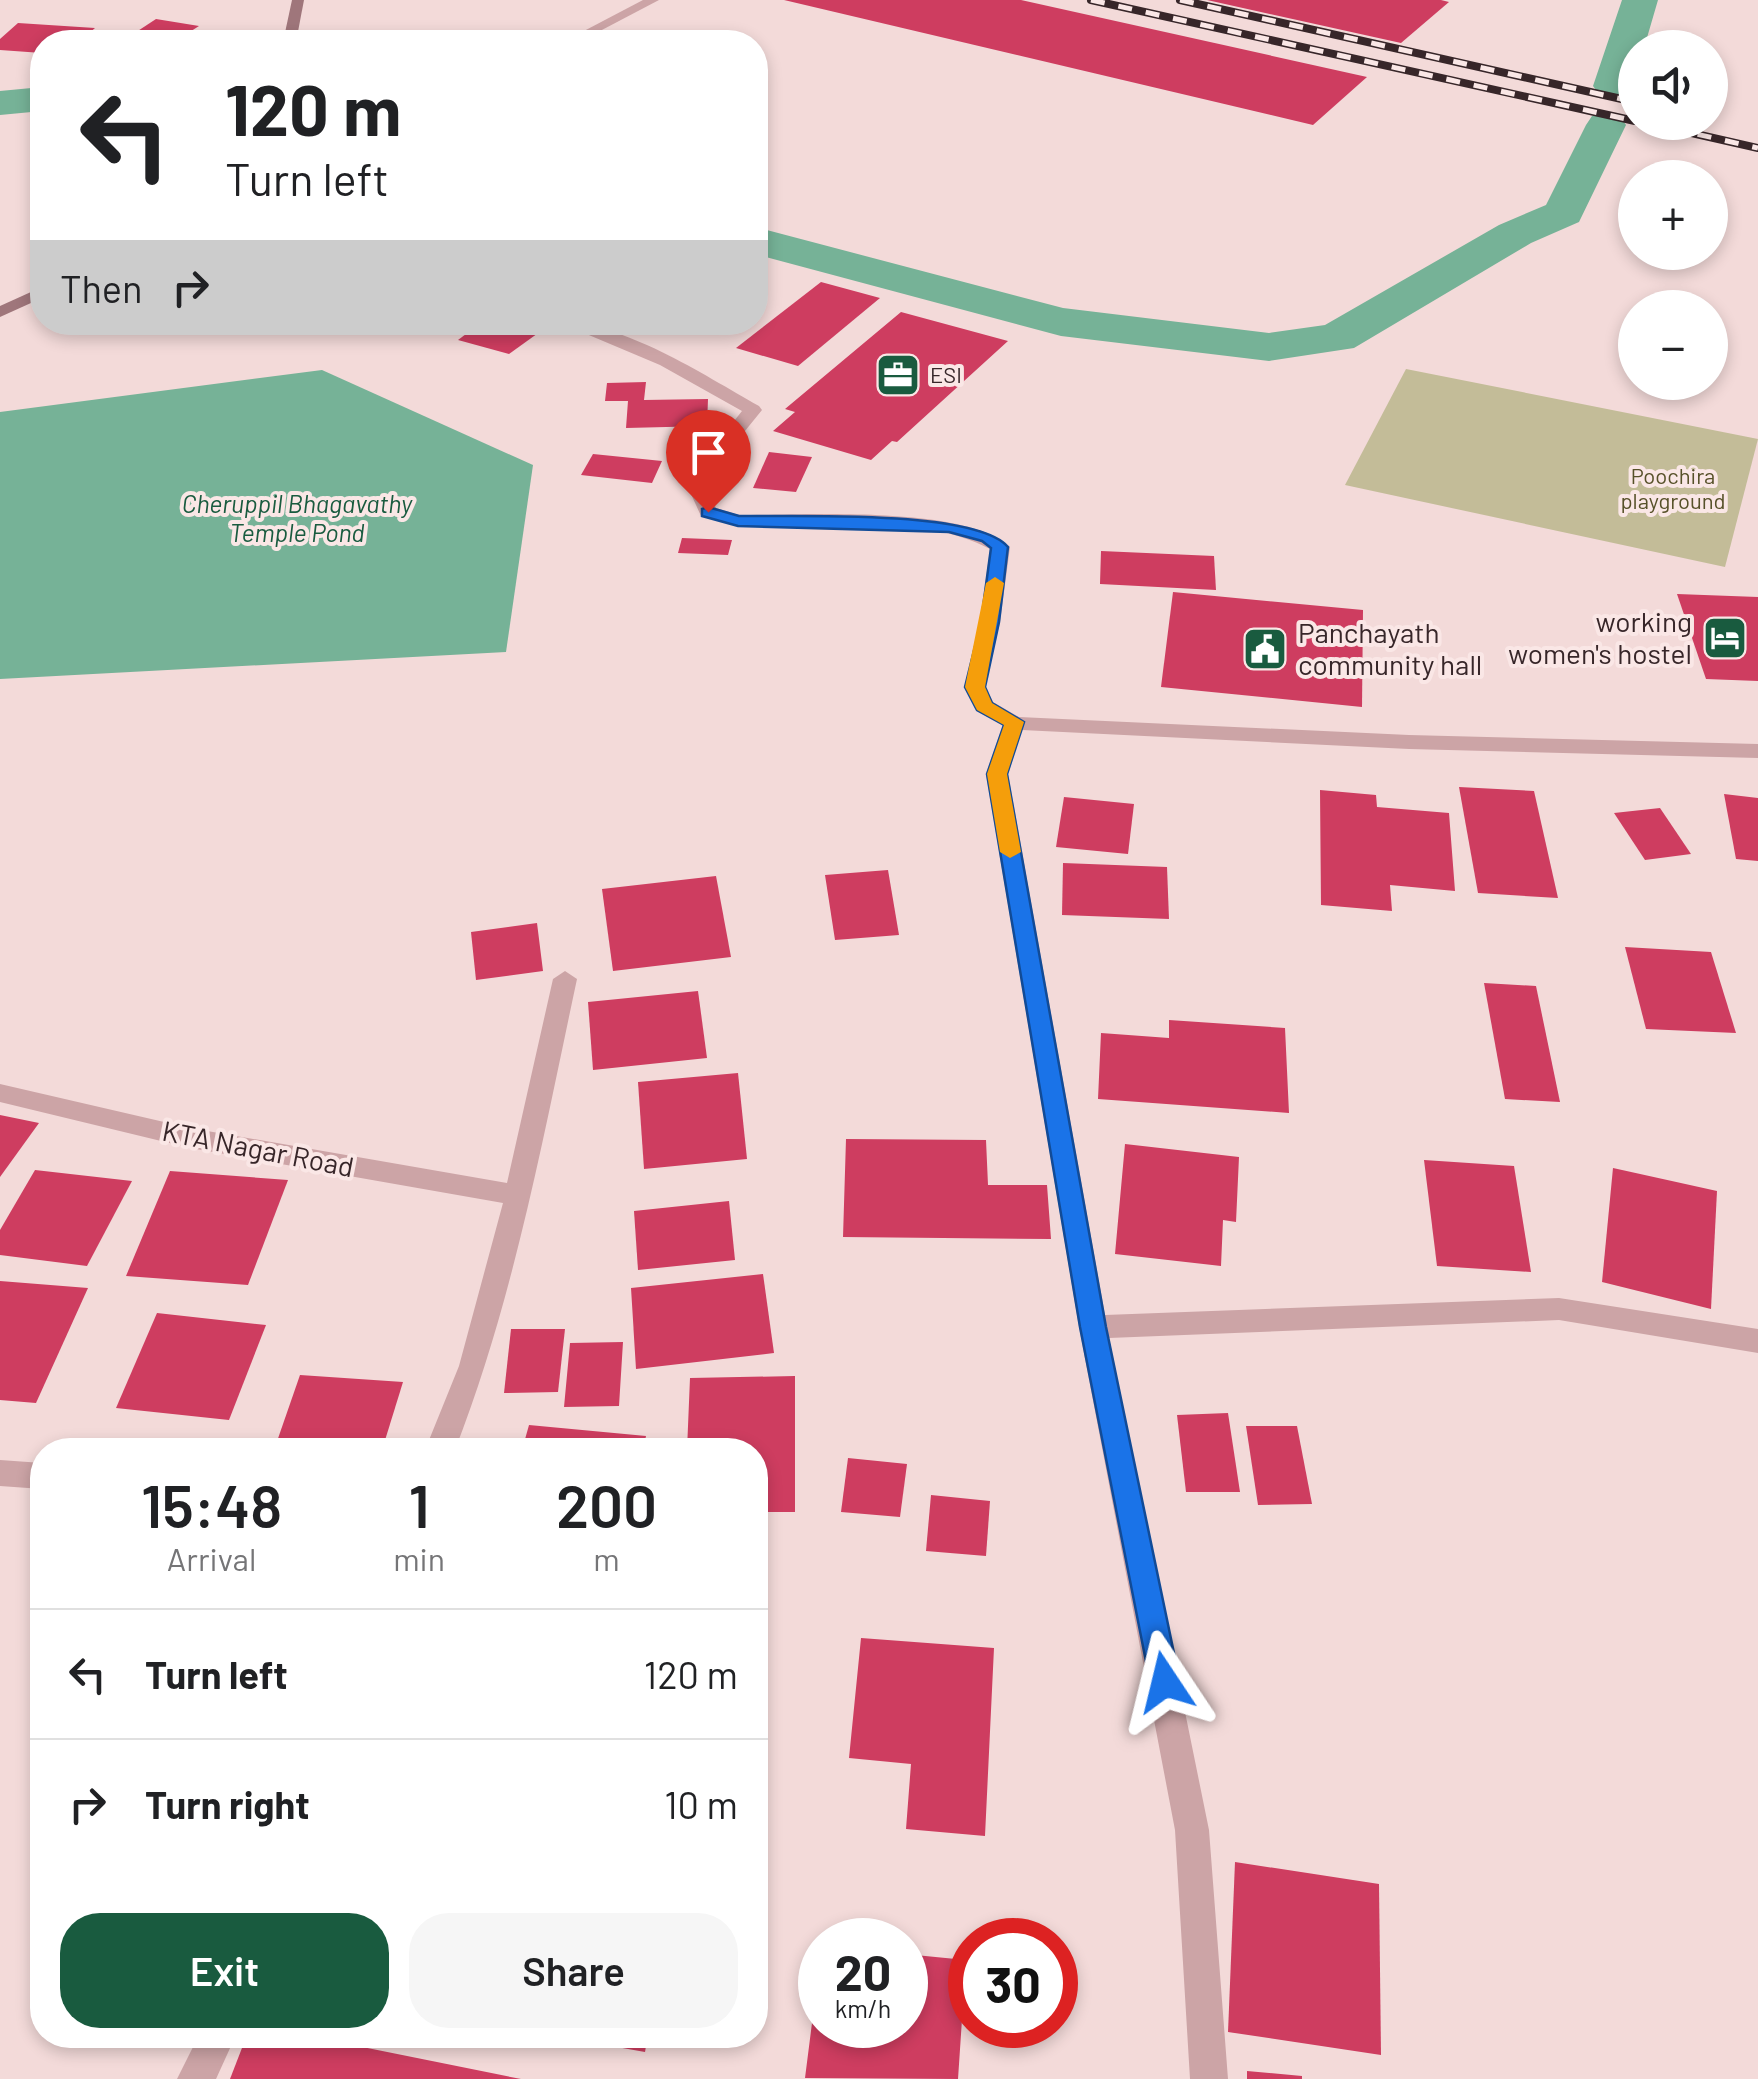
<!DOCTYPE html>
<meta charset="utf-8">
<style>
:root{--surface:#fff;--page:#f6f6f6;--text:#202124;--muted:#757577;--line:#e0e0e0;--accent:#195b3f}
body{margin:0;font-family:Barlow,sans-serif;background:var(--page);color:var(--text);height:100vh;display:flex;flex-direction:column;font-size:38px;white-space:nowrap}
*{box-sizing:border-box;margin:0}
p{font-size:32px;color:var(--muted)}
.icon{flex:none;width:55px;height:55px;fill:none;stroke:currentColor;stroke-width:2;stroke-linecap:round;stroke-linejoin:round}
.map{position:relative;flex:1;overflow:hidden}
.side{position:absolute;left:30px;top:1438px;width:738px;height:610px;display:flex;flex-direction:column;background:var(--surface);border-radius:40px;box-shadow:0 5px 15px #0003}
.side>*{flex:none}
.top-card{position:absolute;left:30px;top:30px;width:738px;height:305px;border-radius:40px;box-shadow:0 5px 15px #0003;background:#fff;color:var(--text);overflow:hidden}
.controls{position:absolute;left:1618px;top:30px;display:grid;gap:20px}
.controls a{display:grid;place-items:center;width:110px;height:110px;border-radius:50%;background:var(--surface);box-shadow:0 5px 15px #0003;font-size:50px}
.speed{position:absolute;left:798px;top:1918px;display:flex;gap:20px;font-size:50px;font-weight:700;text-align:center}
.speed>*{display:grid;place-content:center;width:130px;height:130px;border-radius:50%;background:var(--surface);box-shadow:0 5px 15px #0003;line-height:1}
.speed small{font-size:25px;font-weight:400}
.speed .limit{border:15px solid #d22;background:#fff;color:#111}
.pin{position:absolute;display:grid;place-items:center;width:85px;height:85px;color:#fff;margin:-102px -42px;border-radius:50% 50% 50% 0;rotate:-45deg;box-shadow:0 0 10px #0007}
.pin .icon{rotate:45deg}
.me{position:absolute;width:110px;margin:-55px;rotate:350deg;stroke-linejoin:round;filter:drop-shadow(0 0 8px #0008)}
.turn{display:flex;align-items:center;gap:35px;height:210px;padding:0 30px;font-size:45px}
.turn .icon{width:130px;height:130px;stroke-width:2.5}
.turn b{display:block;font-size:70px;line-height:85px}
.then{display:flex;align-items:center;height:95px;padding:0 30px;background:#0003;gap:20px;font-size:38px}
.eta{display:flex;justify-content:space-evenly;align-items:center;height:170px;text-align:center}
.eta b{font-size:60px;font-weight:600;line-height:70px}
.primary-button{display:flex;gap:20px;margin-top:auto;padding:20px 30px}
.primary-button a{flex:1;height:115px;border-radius:40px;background:var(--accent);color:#fff;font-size:40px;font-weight:600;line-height:115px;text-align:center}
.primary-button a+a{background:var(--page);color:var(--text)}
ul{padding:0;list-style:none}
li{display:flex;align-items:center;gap:30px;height:130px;padding:0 30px;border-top:2px solid var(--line)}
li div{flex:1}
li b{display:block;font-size:38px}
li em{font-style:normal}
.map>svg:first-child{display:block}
.green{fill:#c3bc98}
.water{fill:#76b297}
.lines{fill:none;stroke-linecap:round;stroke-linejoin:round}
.canal{fill:#76b297;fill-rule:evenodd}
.building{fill:#ce3d60}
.street{fill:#cca4a6;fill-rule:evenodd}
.secondary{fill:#9f767b;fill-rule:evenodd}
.rail-casing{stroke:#372629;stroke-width:8}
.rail{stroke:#fae7e6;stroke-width:5;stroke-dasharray:14;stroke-linecap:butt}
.route{fill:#1a73e8;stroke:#114b97;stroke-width:2.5}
.slow{fill:#f59e0b}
.labels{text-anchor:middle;stroke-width:8;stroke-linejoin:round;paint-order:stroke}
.far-poi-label{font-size:22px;fill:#372629;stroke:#fae7e6;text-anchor:start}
.far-park-label{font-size:22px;fill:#575129;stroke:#fae7e6}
.far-water-label{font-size:25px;font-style:italic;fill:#195b3f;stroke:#fae7e6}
.poi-label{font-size:28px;fill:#372629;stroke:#fae7e6;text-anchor:end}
.street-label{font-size:28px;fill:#372629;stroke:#fae7e6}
</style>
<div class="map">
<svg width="1758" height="2079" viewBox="0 0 1758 2079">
<rect width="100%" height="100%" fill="#f3dad9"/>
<path class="green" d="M 1406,369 L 1758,439 L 1725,567 L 1345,485 Z"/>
<path class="water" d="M 322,370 L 533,465 L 506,652 L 0,679 L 0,412 Z"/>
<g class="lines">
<g class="canal">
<path d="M 1622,0 L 1658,0 L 1644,48 L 1635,48 L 1635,78 L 1627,94 L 1613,98 L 1599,94 L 1593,86 Z"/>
<path d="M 42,87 L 42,111 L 0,115 L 0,91 Z"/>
<path d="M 1606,113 L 1620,116 L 1626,125 L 1579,222 L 1531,243 L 1354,348 L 1269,361 L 1061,336 L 755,254 L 755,227 L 1063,308 L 1269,333 L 1325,325 L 1499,225 L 1546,205 L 1586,125 L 1592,116 Z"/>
</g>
</g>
<g class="building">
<path d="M 784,0 L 1021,0 L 1367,77 L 1313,125 Z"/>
<path d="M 1207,0 L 1441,0 L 1449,2 L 1401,43 Z"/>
<path d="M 156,19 L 199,26 L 174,42 L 121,42 Z"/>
<path d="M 18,23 L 95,28 L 79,42 L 42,42 L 42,53 L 0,50 L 0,39 Z"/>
<path d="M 1626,203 L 1635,205 L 1635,229 L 1621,227 Z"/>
<path d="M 821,282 L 880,298 L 798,366 L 736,348 Z"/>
<path d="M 901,312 L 1008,341 L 897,442 L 892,441 L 871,460 L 773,431 L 795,412 L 785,409 Z"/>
<path d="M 482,322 L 511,322 L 541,331 L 509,354 L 458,340 Z"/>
<path d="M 646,382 L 644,400 L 708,399 L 707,426 L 626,428 L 628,401 L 605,401 L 607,383 Z"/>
<path d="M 769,452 L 812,457 L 796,492 L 753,488 Z"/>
<path d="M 593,454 L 662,461 L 652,483 L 581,475 Z"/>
<path d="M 682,538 L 732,540 L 728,555 L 678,553 Z"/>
<path d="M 1101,551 L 1214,556 L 1216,590 L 1100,584 Z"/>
<path d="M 1173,592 L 1363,610 L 1362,707 L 1161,687 Z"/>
<path d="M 1677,594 L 1758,597 L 1758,681 L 1706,679 Z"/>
<path d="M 1459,787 L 1534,791 L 1558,898 L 1478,893 Z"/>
<path d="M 1320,790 L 1376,795 L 1377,807 L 1449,813 L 1455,891 L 1390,885 L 1392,911 L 1321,905 Z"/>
<path d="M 1724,794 L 1758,798 L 1758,861 L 1736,859 Z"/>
<path d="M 1064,797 L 1134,804 L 1128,854 L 1056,847 Z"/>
<path d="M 1660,808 L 1691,854 L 1645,860 L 1614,813 Z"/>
<path d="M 1063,863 L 1167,867 L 1169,919 L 1062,915 Z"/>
<path d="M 888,870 L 899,935 L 835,940 L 825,875 Z"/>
<path d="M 716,876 L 731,957 L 613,971 L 602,889 Z"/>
<path d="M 537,923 L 543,971 L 476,980 L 471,932 Z"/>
<path d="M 1625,947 L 1711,952 L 1736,1033 L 1646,1029 Z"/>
<path d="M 1484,983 L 1536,986 L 1560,1102 L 1505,1099 Z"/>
<path d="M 698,991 L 707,1058 L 593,1070 L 588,1002 Z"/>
<path d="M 1169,1020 L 1285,1028 L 1289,1113 L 1098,1099 L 1101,1033 L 1169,1038 Z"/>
<path d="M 738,1073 L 747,1159 L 644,1169 L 638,1082 Z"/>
<path d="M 0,1115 L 39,1123 L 0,1177 Z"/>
<path d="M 846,1139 L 986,1140 L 988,1185 L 1047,1185 L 1051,1239 L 843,1237 Z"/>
<path d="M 1125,1144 L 1239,1157 L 1236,1222 L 1223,1220 L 1221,1266 L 1115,1254 Z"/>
<path d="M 1424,1160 L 1514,1166 L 1531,1272 L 1437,1266 Z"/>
<path d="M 1613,1168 L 1717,1191 L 1711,1309 L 1602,1282 Z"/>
<path d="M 35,1170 L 132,1181 L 87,1266 L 0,1255 L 0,1230 Z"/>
<path d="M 170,1171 L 288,1180 L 248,1285 L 126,1276 Z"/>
<path d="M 729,1201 L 735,1260 L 638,1270 L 634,1211 Z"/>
<path d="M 763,1274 L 774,1353 L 636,1369 L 631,1288 Z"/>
<path d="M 0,1281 L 88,1288 L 36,1403 L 0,1400 Z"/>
<path d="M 157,1313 L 266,1325 L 229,1420 L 116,1408 Z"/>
<path d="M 511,1329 L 565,1329 L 558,1392 L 504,1393 Z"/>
<path d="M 623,1342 L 619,1406 L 564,1407 L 570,1343 Z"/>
<path d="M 300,1375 L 403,1382 L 382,1450 L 274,1450 Z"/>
<path d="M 795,1376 L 795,1512 L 755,1512 L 755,1450 L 687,1450 L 690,1378 Z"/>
<path d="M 1228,1413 L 1240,1492 L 1186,1492 L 1177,1415 Z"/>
<path d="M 529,1425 L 646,1436 L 643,1450 L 522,1450 Z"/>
<path d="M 1246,1426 L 1297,1426 L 1312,1504 L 1258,1505 Z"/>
<path d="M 848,1458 L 907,1464 L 900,1517 L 841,1512 Z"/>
<path d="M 931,1495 L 990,1501 L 986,1556 L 926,1551 Z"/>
<path d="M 861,1638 L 994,1648 L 985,1836 L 906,1829 L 911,1764 L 849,1758 Z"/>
<path d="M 1235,1862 L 1379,1884 L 1381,2055 L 1228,2032 Z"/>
<path d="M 905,1954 L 966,1960 L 958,2079 L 805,2078 L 818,1976 L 820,2025 L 905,2025 Z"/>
<path d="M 247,2035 L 303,2035 L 521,2079 L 230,2079 Z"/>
<path d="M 549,2035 L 648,2035 L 645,2052 Z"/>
<path d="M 1247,2071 L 1302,2076 L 1302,2079 L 1247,2079 Z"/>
</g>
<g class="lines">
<g class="street">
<path d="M 643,0 L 659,0 L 579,42 L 563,42 Z"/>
<path d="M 558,322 C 624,322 702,374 759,406 L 762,410 L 732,447 L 709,494 L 716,508 L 739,515 C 800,515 967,505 1010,547 L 1000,622 L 985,687 L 993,702 L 1019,717 L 1409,735 L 1758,744 L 1758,758 L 1409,749 L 1022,730 L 1008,774 L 1105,1315 L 1559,1298 L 1758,1329 L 1758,1353 L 1559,1320 L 1109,1338 L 1209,1830 L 1228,2079 L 1190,2079 L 1175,1830 L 1079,1327 L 986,774 L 1003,725 L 977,711 L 965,687 L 980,622 L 990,549 C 902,503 793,544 701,516 L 691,494 L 715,445 L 742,411 L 660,365 Z"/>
<path d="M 565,971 L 577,979 C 543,1138 514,1298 455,1450 L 425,1450 L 459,1366 L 503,1203 L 190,1148 L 0,1102 L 0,1084 L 190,1128 L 507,1183 L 553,979 Z"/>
<path d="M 0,1460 L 42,1463 L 42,1489 L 0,1486 Z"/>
<path d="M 199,2035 L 236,2035 L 216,2079 L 177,2079 Z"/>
</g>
<g class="secondary">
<path d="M 292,0 L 304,0 L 296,42 L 283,42 Z"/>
<path d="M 42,287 L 42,298 L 0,317 L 0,306 Z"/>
</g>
<defs>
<g id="rail">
<path d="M 1091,0 L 1635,121"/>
<path d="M 1180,0 L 1635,102"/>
<path d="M 1643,122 L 1758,148"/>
</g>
</defs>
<use href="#rail" class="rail-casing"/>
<use href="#rail" class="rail"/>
</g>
<path class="route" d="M 708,507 L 739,516 C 794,517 975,509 1008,547 L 999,622 L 985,687 L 992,703 L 1024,722 L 1007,774 L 1106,1327 L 1180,1682 L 1175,1692 L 1165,1696 L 1154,1692 L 1150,1682 L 1080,1327 L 987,774 L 1004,725 L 977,710 L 965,687 L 981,622 L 991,548 L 982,541 L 949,532 L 738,526 L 702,516 L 702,509 Z"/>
<path class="slow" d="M 995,577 L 1004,583 L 985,687 L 992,703 L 1024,722 L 1007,774 L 1021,852 L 1010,858 L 1000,852 L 987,774 L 1004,725 L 977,710 L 965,687 L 986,583 Z"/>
<defs>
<symbol id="office-square" viewBox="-11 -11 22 22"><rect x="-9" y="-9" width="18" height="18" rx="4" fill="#195b3f" stroke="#fae7e6"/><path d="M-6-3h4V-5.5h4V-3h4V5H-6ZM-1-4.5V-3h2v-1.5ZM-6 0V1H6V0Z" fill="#fff"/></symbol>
<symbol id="hotel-square" viewBox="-11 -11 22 22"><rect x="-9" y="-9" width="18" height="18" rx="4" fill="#195b3f" stroke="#fae7e6"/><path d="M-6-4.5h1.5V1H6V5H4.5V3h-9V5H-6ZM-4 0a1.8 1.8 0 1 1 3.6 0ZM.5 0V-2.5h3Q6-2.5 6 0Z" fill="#fff"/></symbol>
<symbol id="civic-square" viewBox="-11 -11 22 22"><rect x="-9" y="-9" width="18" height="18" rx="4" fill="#195b3f" stroke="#fae7e6"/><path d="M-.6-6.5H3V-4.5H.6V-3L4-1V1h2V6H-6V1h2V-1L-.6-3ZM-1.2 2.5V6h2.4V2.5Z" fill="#fff"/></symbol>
</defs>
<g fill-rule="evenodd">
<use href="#office-square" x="873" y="350" width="50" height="50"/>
<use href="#hotel-square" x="1700" y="613" width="50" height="50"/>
<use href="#civic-square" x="1240" y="624" width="50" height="50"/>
</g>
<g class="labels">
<g class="far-poi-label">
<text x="930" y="383">ESI</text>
</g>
<g class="far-park-label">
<text x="1673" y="484">Poochira<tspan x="1673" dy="25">playground</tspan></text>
</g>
<g class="far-water-label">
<text x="297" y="513">Cheruppil Bhagavathy<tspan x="297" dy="29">Temple Pond</tspan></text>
</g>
<g class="poi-label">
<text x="1692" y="632">working<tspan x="1692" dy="32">women's hostel</tspan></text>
<text x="1298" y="643" text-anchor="start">Panchayath<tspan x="1298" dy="32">community hall</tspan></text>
</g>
<g class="street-label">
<text transform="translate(258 1149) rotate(11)" y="10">KTA Nagar Road</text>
</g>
</g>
</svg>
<div class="controls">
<a><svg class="icon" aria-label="sound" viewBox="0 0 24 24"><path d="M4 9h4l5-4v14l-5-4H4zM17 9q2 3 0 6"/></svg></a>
<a>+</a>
<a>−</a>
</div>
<div class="speed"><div>20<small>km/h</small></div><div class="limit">30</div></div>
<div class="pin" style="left:708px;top:512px;background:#d93025"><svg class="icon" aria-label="arrive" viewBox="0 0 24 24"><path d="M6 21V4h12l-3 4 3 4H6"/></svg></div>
<svg class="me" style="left:1165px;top:1682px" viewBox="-20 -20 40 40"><path d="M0-17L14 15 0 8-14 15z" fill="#1a73e8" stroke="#fff" stroke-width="4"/></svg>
<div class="top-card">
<div class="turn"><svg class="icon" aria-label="left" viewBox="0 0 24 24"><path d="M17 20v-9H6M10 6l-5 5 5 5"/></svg><div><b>120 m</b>Turn left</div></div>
<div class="then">Then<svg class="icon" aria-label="right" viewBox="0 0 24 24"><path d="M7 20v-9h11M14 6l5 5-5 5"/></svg></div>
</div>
<section class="side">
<div class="eta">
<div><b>15:48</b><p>Arrival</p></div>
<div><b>1</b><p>min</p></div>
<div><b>200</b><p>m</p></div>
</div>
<ul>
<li><svg class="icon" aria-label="left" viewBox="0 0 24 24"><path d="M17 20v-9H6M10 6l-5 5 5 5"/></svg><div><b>Turn left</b></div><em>120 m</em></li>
<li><svg class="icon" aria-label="right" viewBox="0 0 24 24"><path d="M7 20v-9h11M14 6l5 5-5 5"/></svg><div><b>Turn right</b></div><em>10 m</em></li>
</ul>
<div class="primary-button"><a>Exit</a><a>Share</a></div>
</section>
</div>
